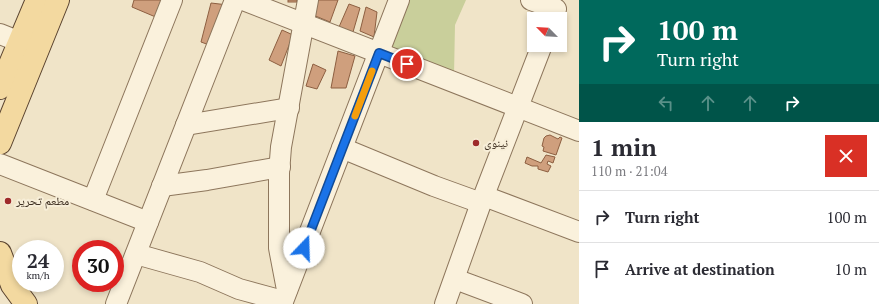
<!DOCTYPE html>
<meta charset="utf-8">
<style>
:root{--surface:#fff;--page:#f2f2f3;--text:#2b2b33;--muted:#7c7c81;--line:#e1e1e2}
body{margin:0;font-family:"PT Serif","Noto Naskh Arabic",serif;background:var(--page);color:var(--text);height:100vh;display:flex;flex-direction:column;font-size:15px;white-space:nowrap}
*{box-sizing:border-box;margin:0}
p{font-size:13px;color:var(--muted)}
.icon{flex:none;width:22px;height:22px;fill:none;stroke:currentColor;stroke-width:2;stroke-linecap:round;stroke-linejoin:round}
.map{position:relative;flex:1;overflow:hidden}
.panel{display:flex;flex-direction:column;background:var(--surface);width:300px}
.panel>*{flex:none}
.banner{background:#00695c;color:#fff;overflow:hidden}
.needle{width:26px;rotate:294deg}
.buttons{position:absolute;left:527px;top:12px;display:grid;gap:8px}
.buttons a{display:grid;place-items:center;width:40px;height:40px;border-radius:0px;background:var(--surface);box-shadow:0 2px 6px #0003;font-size:20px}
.speed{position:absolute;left:12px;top:240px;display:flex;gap:8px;font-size:20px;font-weight:700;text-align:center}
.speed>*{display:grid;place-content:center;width:52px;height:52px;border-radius:50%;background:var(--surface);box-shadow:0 2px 6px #0003;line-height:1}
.speed small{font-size:10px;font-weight:400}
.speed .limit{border:6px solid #d22;background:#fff;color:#111}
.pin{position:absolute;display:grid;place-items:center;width:34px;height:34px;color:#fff;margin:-17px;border:2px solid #fff;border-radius:50%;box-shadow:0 1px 4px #0007}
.me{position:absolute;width:44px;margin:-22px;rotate:21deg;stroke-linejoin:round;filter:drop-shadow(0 0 3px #0008)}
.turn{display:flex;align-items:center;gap:14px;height:84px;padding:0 12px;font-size:18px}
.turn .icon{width:52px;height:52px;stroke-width:2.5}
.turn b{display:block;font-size:28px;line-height:34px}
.lanes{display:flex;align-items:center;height:38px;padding:0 12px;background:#0003;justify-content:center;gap:20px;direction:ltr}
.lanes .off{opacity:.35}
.round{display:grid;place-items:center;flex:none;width:42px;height:42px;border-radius:0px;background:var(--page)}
.overview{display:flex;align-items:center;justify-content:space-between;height:68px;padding:0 12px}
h1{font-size:24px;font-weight:700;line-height:30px}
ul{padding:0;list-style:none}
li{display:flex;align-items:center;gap:12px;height:52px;padding:0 12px;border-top:1px solid var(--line)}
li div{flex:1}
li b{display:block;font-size:15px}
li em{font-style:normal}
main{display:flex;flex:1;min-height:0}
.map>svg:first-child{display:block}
.green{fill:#c9cf9b}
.building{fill:#cf9f7d;stroke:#8d5f41}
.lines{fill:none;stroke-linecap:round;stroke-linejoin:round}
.minor-casing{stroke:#8d765c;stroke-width:22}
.major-casing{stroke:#5b4430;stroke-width:24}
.minor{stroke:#faf1dc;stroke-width:20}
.major{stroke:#f3d9a0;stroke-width:22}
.route-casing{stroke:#114b97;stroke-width:10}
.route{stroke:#1a73e8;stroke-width:7}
.slow{stroke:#f59e0b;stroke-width:7}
.poi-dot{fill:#9e2a2b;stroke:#f7eed8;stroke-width:1.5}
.labels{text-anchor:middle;stroke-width:4;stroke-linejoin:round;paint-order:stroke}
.poi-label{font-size:12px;fill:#3d2e20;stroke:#f7eed8;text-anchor:start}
</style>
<main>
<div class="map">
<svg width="579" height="304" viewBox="0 0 579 304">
<rect width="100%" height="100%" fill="#f0e4c8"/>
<path class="green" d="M 403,0 L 466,0 L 455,25 L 454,75 L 384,51 Z"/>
<g class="building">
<path d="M 134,0 L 164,0 L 158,18 L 132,7 Z"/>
<rect x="288" y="0" width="9" height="2"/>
<path d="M 317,0 L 338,0 L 330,22 L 313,15 Z"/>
<path d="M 211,3 L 228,5 L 212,46 L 201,42 Z"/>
<path d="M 349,4 L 360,8 L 353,32 L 339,27 Z"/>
<path d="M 366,7 L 377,12 L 374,37 L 360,31 Z"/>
<path d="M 282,30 L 293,35 L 281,66 L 269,60 Z"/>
<path d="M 338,51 L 355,56 L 346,88 L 331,88 Z"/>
<path d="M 313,64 L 326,70 L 317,89 L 306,86 Z"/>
<path d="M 550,135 L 558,139 L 560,137 L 562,138 L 556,155 L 543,151 L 544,147 L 542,146 L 544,138 L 546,136 Z"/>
<path d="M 546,155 L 555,157 L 553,163 L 548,161 L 547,164 L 551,166 L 548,172 L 538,169 L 538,166 L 532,166 L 525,163 L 527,157 L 541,163 Z"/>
</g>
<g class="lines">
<defs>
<g id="minor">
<path d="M 243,0 L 579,131"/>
<path d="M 531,0 L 556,9"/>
<path d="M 0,34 L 20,42"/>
<path d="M 186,125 L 289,108"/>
<path d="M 342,148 L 434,186 L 481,203"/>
<path d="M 0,164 L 148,222"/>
<path d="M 162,186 L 207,180 L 280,167"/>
<path d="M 484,196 L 579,232"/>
<path d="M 93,200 L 172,0"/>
<path d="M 136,254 L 200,272 L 239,289 L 283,301"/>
<path d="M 455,279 L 522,304"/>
<path d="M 287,290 L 279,248 L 279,173 L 281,147 L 308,0"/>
<path d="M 116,304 L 235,0"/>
<path d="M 282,304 L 399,0"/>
<path d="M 445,304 L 481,203 L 542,45"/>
</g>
<g id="major">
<path d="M 0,88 L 37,0"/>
<path d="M 0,143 L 58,0"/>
<path d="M 0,253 L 12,285 L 26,304"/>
</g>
</defs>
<use href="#minor" class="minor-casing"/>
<use href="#major" class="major-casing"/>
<use href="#minor" class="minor"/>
<use href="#major" class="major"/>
</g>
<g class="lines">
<defs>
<path id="route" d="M 304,248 L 379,53 L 407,64"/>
</defs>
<use href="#route" class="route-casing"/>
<use href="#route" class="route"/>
<path class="slow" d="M 355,116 L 372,71"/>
</g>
<g class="poi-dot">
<circle cx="476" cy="143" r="4"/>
<circle cx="8" cy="201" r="4"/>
</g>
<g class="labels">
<g class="poi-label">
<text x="484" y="147">نينوى</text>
<text x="16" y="205">مطعم تحرير</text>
</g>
</g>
</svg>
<div class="buttons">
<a><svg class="needle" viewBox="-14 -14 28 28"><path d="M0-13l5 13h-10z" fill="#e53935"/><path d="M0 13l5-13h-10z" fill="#7c7c81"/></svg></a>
</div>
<div class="speed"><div>24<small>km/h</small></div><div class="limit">30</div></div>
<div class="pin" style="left:407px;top:64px;background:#d93025"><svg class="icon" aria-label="arrive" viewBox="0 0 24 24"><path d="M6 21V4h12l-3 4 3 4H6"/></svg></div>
<svg class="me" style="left:304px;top:248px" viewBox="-20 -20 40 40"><circle r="19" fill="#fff"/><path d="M0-13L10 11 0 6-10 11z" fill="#1a73e8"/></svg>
</div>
<section class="panel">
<div class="banner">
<div class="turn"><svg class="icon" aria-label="right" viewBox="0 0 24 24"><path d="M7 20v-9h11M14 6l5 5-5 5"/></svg><div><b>100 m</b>Turn right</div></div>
<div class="lanes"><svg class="icon off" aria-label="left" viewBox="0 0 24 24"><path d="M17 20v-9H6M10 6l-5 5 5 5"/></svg><svg class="icon off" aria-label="ahead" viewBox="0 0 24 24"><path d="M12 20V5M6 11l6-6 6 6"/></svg><svg class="icon off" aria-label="ahead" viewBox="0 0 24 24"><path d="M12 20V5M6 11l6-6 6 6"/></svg><svg class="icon" aria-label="right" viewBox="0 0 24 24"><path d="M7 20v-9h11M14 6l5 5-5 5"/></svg></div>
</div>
<div class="overview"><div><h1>1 min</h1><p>110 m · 21:04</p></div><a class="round" style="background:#d93025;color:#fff"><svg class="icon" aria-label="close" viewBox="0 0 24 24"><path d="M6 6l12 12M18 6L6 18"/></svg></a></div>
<ul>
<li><svg class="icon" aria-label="right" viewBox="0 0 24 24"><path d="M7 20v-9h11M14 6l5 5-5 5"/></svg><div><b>Turn right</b></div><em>100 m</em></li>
<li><svg class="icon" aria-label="arrive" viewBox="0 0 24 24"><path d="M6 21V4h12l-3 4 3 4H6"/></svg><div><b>Arrive at destination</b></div><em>10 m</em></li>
</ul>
</section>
</main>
